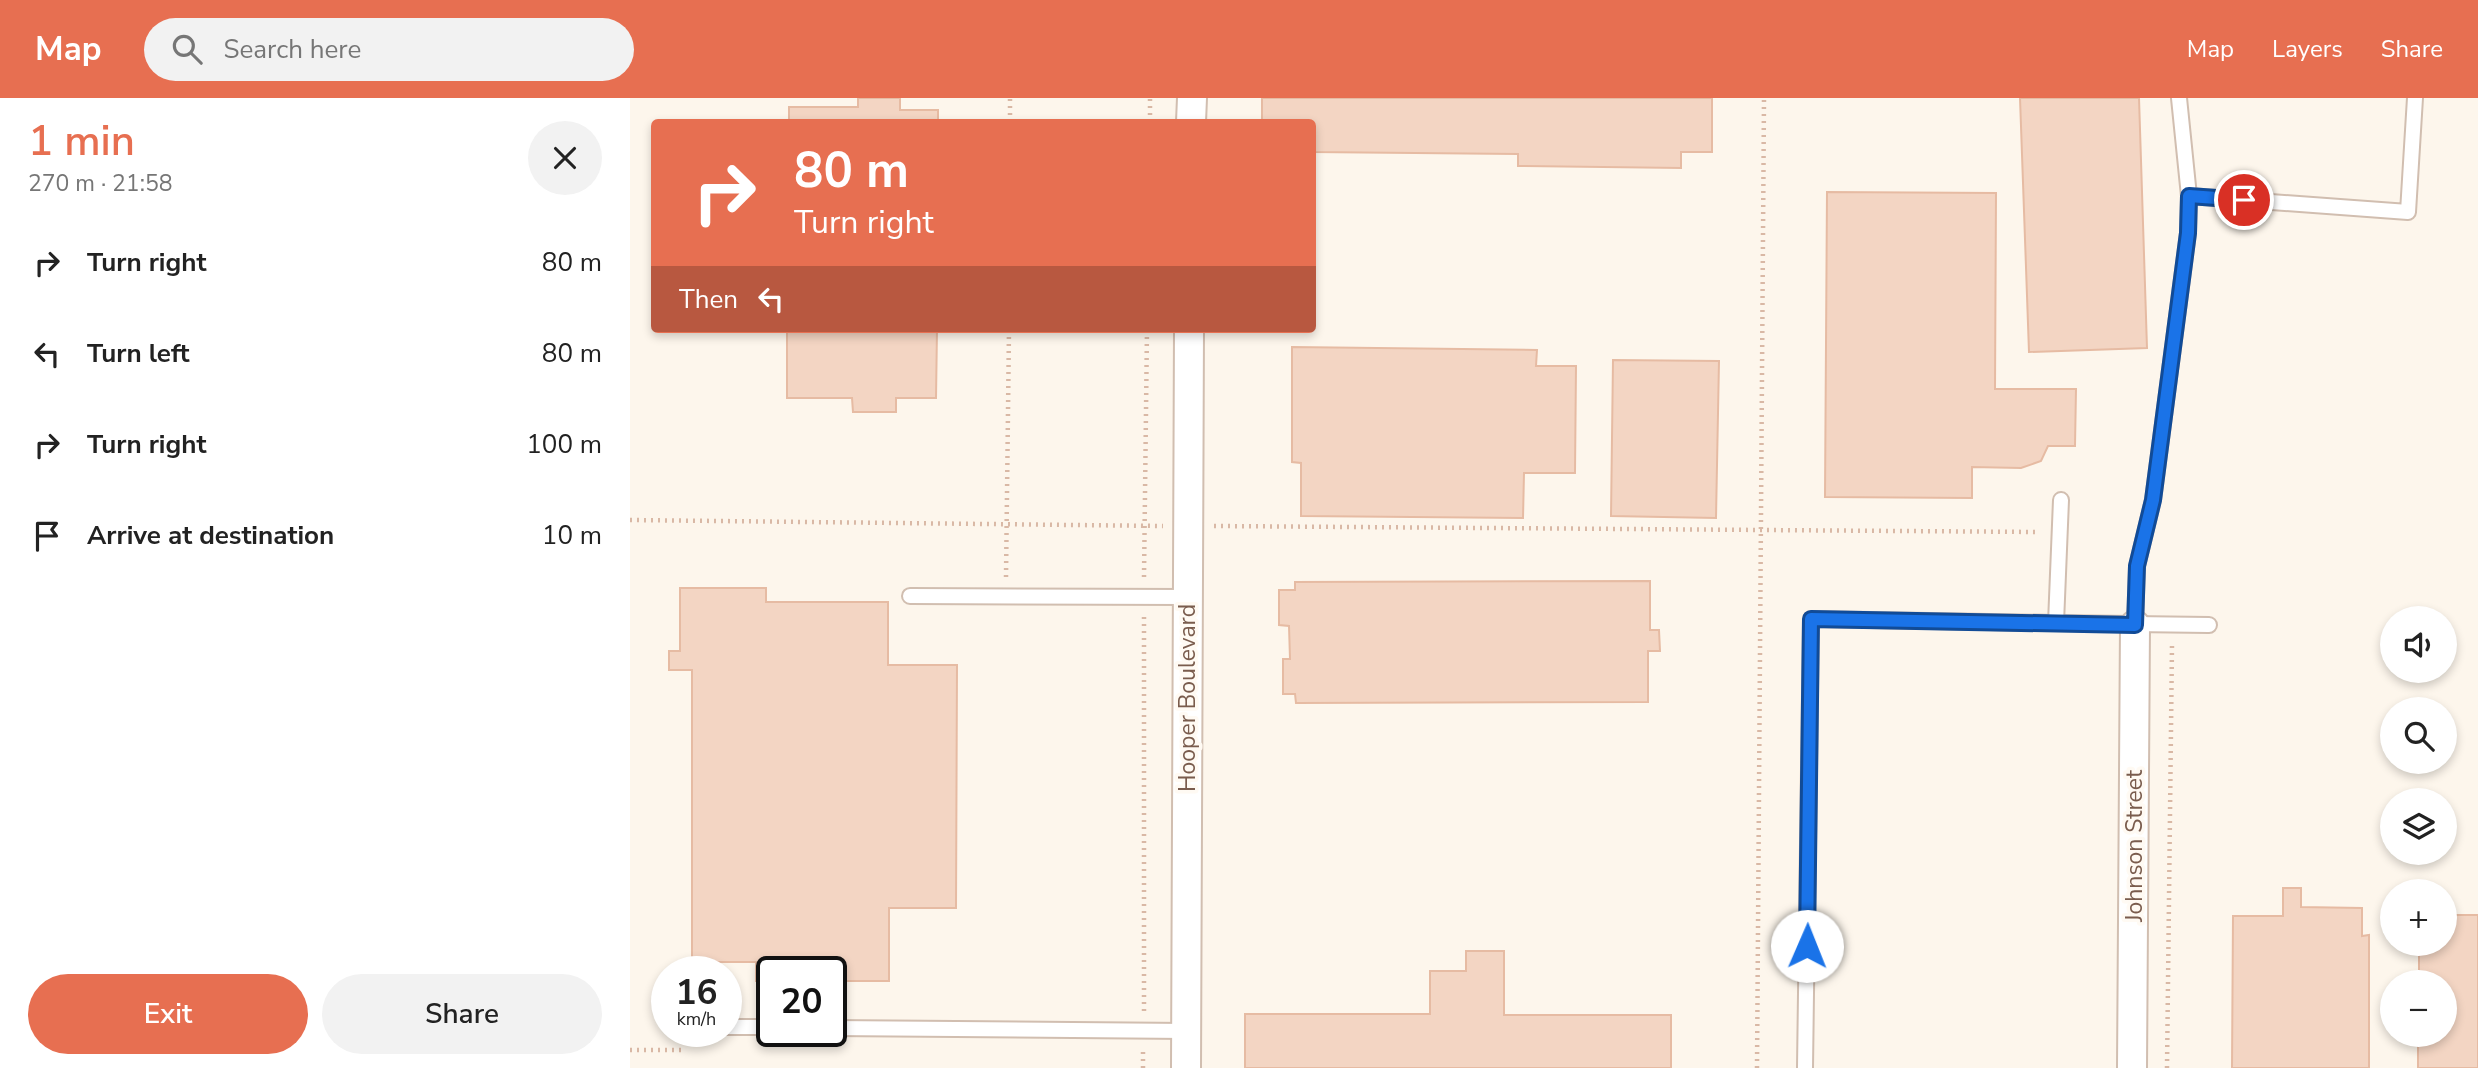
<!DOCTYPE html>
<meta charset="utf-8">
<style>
:root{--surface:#fff;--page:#f2f2f2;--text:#222;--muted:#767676;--accent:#e76f51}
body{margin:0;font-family:"Nunito Sans",sans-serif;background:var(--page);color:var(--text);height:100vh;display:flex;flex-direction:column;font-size:26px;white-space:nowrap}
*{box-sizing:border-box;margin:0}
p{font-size:23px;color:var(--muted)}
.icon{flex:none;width:38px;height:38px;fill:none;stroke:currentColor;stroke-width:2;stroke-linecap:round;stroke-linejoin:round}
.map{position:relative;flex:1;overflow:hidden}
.sheet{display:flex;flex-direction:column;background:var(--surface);width:630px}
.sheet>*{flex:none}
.guide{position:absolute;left:21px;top:21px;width:665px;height:214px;border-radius:7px;box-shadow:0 4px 10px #0003;background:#e76f51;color:#fff;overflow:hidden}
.controls{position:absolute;left:1750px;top:508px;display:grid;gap:14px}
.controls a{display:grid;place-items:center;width:77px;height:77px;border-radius:50%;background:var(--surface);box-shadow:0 4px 10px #0003;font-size:35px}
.speed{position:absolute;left:21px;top:858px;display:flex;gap:14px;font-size:35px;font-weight:700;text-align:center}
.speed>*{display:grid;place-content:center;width:91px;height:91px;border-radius:50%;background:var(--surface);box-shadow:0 4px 10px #0003;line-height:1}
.speed small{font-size:18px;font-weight:400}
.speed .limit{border:4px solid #111;border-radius:10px;background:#fff;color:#111}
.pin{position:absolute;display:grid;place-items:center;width:60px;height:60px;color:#fff;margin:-30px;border:4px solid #fff;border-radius:50%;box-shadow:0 2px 7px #0007}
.me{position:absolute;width:77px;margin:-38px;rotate:1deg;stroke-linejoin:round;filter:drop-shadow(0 0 5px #0008)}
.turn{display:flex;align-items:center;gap:24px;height:147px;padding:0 28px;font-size:32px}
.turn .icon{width:91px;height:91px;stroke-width:2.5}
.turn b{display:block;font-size:49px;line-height:60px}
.then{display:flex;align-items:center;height:66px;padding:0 28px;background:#0003;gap:14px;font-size:26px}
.round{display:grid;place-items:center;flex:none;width:74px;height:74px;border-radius:37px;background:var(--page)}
.overview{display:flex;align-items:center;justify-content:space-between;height:119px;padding:0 28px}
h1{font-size:42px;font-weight:600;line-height:52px;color:var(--accent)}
.primary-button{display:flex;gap:14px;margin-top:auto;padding:14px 28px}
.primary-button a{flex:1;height:80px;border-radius:42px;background:var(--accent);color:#fff;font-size:28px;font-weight:600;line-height:80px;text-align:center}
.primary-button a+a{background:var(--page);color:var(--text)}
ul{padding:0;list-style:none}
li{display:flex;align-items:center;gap:21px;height:91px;padding:0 28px}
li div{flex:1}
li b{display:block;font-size:26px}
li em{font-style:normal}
header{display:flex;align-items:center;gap:42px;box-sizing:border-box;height:98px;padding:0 35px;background:var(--accent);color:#fff}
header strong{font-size:33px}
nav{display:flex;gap:38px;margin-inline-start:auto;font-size:24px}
.search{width:490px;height:63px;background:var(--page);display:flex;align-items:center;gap:18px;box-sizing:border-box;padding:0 24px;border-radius:38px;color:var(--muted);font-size:26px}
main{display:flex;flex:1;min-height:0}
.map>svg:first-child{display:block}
.building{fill:#f3d5c3;stroke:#e6bba3;stroke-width:2}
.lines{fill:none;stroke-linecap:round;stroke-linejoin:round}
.lane-casing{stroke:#d1beb0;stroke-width:18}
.street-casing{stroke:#d1beb0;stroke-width:32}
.path{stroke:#d9b8a5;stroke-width:4.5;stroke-dasharray:2 5;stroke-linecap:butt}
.lane{stroke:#fff;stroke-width:14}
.street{stroke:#fff;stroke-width:28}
.route-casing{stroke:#114b97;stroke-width:18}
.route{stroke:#1a73e8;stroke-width:12}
.labels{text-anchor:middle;stroke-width:7;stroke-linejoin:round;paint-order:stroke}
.street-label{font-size:23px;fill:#7a5c4d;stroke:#fffaf3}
</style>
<header>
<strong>Map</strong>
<div class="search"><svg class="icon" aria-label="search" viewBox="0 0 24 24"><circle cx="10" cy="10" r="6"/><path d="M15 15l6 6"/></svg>Search here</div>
<nav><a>Map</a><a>Layers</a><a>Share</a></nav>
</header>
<main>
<section class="sheet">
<div class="overview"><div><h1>1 min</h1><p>270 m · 21:58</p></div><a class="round"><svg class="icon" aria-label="close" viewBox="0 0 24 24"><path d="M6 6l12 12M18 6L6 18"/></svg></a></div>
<ul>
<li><svg class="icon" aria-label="right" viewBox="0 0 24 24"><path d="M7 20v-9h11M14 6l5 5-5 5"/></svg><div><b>Turn right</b></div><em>80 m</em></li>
<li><svg class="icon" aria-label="left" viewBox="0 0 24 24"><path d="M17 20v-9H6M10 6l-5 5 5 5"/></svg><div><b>Turn left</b></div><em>80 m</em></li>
<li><svg class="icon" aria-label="right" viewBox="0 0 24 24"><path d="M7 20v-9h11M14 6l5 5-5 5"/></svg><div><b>Turn right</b></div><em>100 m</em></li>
<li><svg class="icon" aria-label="arrive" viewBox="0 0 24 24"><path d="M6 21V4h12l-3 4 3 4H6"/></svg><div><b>Arrive at destination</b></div><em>10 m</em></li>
</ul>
<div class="primary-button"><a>Exit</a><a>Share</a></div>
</section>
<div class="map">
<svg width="1848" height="970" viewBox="0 0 1848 970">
<rect width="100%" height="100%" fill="#fdf6ec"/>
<g class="building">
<path d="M 228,0 L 270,0 L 270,12 L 308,12 L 308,24 L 159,24 L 159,9 L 228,9 Z"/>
<path d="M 632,0 L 1082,0 L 1082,54 L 1051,54 L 1051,70 L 888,68 L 888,56 L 682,54 L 682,24 L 632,24 Z"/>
<path d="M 1390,0 L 1509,0 L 1517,250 L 1399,254 Z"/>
<path d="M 1197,94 L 1366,95 L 1365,291 L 1446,291 L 1445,348 L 1418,348 L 1411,363 L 1391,370 L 1342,369 L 1342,400 L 1195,399 Z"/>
<path d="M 157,231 L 307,231 L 306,300 L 266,300 L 266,314 L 223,314 L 222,300 L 157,300 Z"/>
<path d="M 662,249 L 907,252 L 906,268 L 946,268 L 945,375 L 894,375 L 893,420 L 671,418 L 671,365 L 662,364 Z"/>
<path d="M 983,262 L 1089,263 L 1086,420 L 981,418 Z"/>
<path d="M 1020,483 L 1020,532 L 1029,532 L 1030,553 L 1018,553 L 1018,604 L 666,605 L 665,596 L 653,596 L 653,561 L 660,561 L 659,528 L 649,527 L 649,492 L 665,492 L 665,484 Z"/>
<path d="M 50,490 L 136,490 L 136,504 L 258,504 L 258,567 L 327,567 L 326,810 L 259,810 L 259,883 L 201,883 L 201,873 L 142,873 L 142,883 L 126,883 L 126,864 L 62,864 L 62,572 L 39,572 L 39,553 L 50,553 Z"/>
<path d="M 1653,790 L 1671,790 L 1671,809 L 1732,810 L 1732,838 L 1739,837 L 1739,970 L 1602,970 L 1603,818 L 1653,818 Z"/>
<path d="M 1815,817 L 1848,817 L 1848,970 L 1788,970 L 1788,936 L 1815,936 L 1815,884 L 1789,884 L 1789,845 L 1815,845 Z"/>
<path d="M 836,853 L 874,853 L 874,917 L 1041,917 L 1041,970 L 615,970 L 615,916 L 800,916 L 800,873 L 836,873 Z"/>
</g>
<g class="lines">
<defs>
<g id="lane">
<path d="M 1559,98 L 1778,114 L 1785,0"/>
<path d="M 1431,402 L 1426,525 L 1579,527"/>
<path d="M 280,498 L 557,499"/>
<path d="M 1505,527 L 1507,468 L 1523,402 L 1558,135 L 1559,98 L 1549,0"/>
<path d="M 96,929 L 142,929"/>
<path d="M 201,930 L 557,933"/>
<path d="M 1175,970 L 1181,521 L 1426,525"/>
</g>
<g id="street">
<path d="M 561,24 L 562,0"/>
<path d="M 556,970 L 559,231"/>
<path d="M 1502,970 L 1505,527"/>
</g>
</defs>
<use href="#lane" class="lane-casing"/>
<use href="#street" class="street-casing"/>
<g class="path">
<path d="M 380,24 L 380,0"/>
<path d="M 520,24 L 520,0"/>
<path d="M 0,422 L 533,428"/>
<path d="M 584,428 L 1408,434"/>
<path d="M 376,479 L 379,231"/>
<path d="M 514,479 L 517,231"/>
<path d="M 514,913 L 514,519"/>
<path d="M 0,952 L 54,952"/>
<path d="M 513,970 L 513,953"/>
<path d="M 1127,970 L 1134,0"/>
<path d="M 1537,970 L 1542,547"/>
</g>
<use href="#lane" class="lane"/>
<use href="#street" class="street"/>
</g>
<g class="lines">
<defs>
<path id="route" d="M 1177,848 L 1181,521 L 1505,527 L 1507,468 L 1523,402 L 1558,135 L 1559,98 L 1614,102"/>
</defs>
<use href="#route" class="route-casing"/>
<use href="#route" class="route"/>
</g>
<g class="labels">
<g class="street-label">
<text transform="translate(557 600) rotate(-90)" y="8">Hooper Boulevard</text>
<text transform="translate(1504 748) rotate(-90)" y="8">Johnson Street</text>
</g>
</g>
</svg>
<div class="controls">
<a><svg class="icon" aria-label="sound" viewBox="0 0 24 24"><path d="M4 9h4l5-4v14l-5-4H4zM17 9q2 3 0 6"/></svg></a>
<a><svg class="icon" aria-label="search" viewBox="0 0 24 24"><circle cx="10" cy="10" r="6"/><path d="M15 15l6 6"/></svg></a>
<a><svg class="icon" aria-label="layers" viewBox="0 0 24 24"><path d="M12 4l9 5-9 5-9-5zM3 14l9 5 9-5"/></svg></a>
<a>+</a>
<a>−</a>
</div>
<div class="speed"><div>16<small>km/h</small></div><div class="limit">20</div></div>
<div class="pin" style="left:1614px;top:102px;background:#d93025"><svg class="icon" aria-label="arrive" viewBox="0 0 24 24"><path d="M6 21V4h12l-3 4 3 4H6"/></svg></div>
<svg class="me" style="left:1177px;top:848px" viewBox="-20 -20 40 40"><circle r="19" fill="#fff"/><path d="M0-13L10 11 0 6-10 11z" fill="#1a73e8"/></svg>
<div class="guide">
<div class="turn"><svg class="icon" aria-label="right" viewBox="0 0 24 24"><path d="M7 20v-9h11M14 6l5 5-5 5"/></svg><div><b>80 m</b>Turn right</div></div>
<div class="then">Then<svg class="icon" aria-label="left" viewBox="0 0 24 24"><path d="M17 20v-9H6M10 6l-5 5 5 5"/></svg></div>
</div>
</div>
</main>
